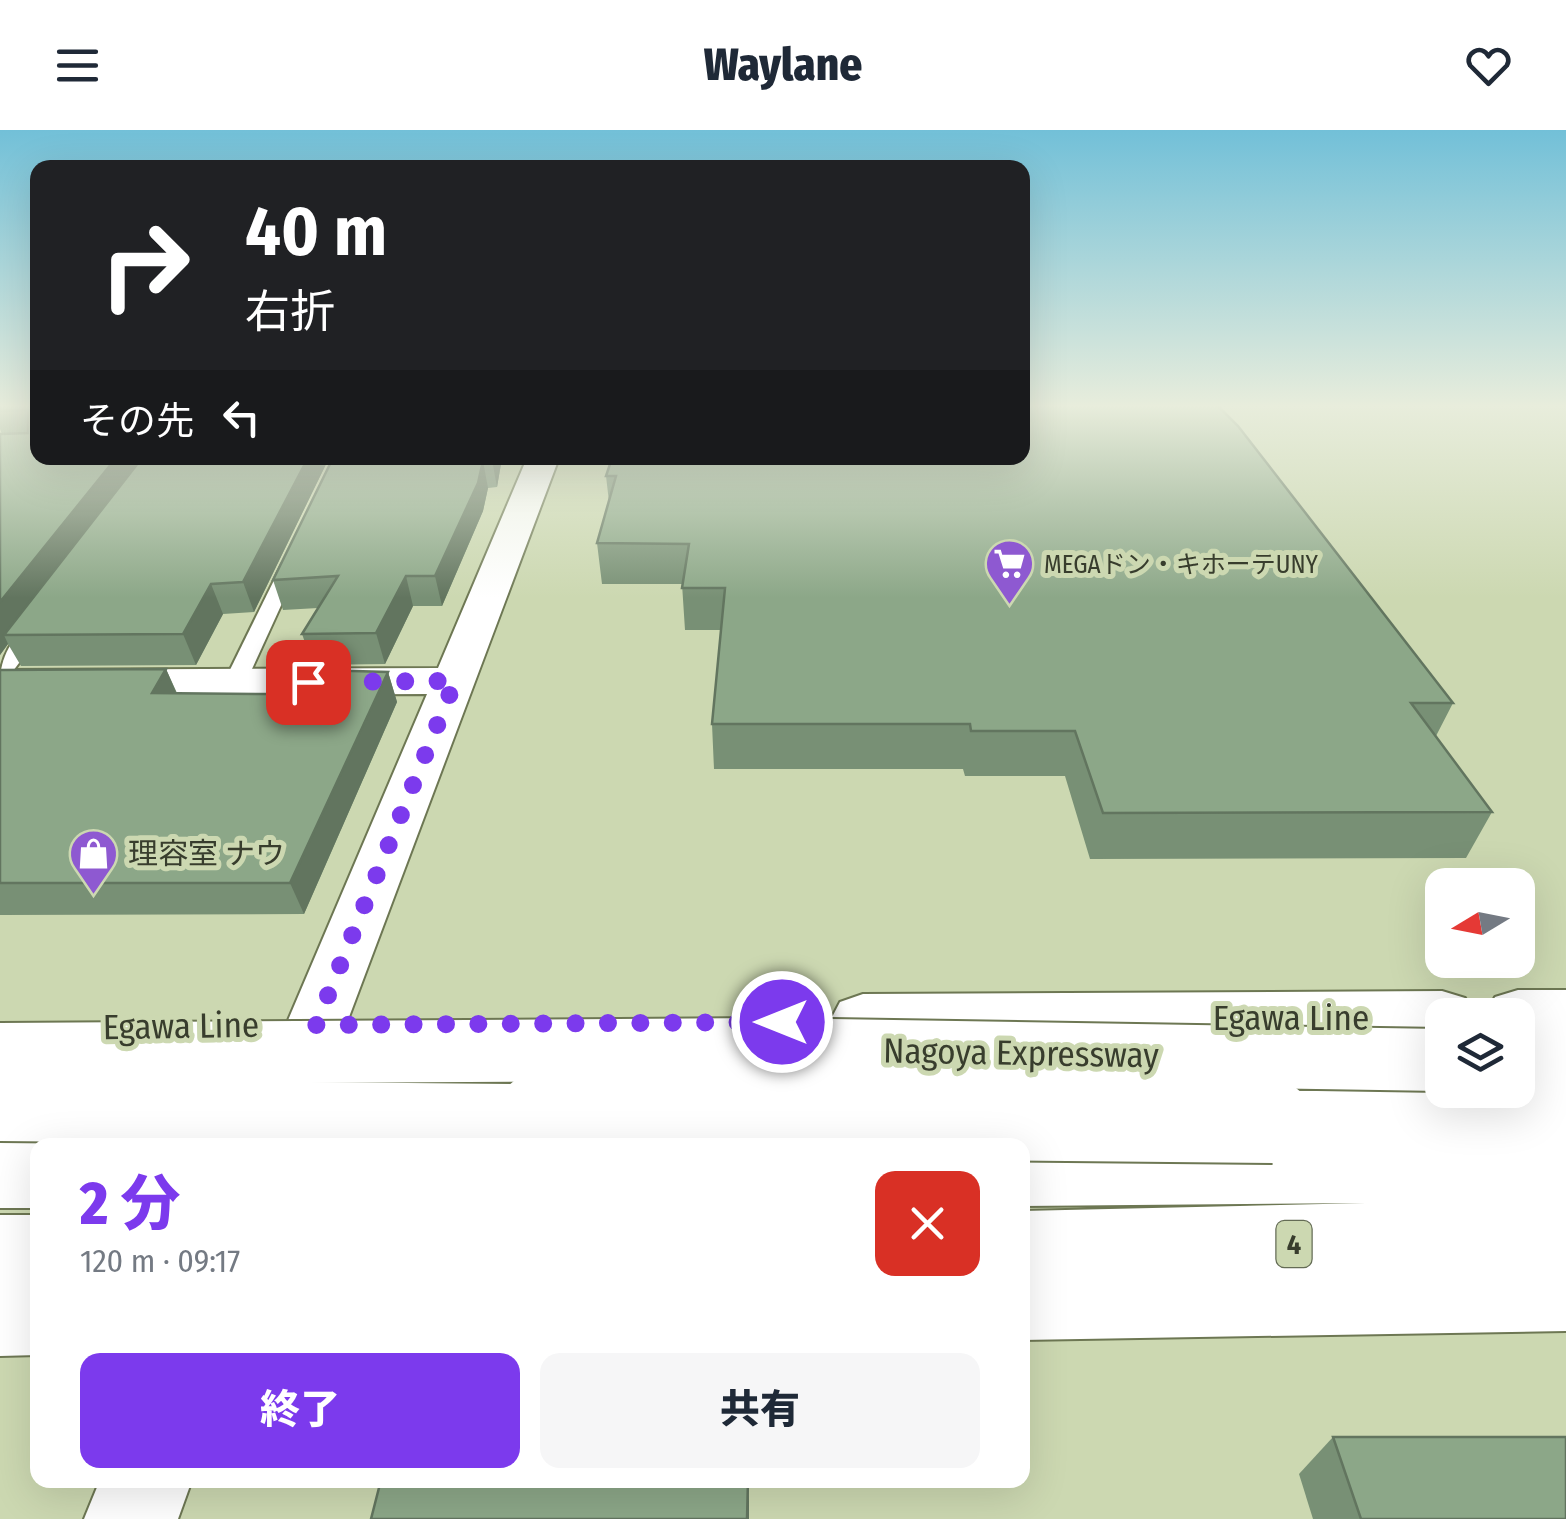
<!DOCTYPE html>
<html lang="ja">
<meta charset="utf-8">
<style>
:root{--surface:#fff;--page:#f6f6f7;--text:#1f2937;--muted:#747a83;--accent:#7c3aed}
body{margin:0;font-family:"Fira Sans Condensed","Noto Sans JP",sans-serif;background:var(--page);color:var(--text);height:100vh;display:flex;flex-direction:column;font-size:38px;white-space:nowrap}
*{box-sizing:border-box;margin:0}
p{font-size:32px;color:var(--muted)}
.icon{flex:none;width:55px;height:55px;fill:none;stroke:currentColor;stroke-width:2;stroke-linecap:round;stroke-linejoin:round}
.map{position:relative;flex:1;overflow:hidden}
.side{position:absolute;left:30px;top:1008px;width:1000px;height:350px;display:flex;flex-direction:column;background:var(--surface);border-radius:20px;box-shadow:0 10px 40px #0002}
.side>*{flex:none}
.top-card{position:absolute;left:30px;top:30px;width:1000px;height:305px;border-radius:20px;box-shadow:0 10px 40px #0002;background:#202124;color:#fff;overflow:hidden}
.needle{width:65px;rotate:260deg}
.tools{position:absolute;left:1425px;top:738px;display:grid;gap:20px}
.tools a{display:grid;place-items:center;width:110px;height:110px;border-radius:20px;background:var(--surface);box-shadow:0 10px 40px #0002;font-size:50px}
.pin{position:absolute;display:grid;place-items:center;width:85px;height:85px;color:#fff;margin:-42px;border-radius:20px;box-shadow:0 5px 15px #0006}
.me{position:absolute;width:110px;margin:-55px;rotate:270deg;stroke-linejoin:round;filter:drop-shadow(0 0 8px #0008)}
.turn{display:flex;align-items:center;gap:35px;height:210px;padding:0 50px;font-size:45px}
.turn .icon{width:130px;height:130px;stroke-width:2.5}
.turn b{display:block;font-size:70px;line-height:85px}
.then{display:flex;align-items:center;height:95px;padding:0 50px;background:#0003;gap:20px;font-size:38px}
.round{display:grid;place-items:center;flex:none;width:105px;height:105px;border-radius:20px;background:var(--page)}
.headline{display:flex;align-items:center;justify-content:space-between;height:170px;padding:0 50px}
h1{font-size:60px;font-weight:800;line-height:75px;color:var(--accent)}
.primary-button{display:flex;gap:20px;margin-top:auto;padding:20px 50px}
.primary-button a{flex:1;height:115px;border-radius:20px;background:var(--accent);color:#fff;font-size:40px;font-weight:800;line-height:115px;text-align:center}
.primary-button a+a{background:var(--page);color:var(--text)}
header{display:flex;justify-content:space-between;align-items:center;height:130px;padding:0 50px;background:var(--surface);font-size:45px;font-weight:800}
.map>svg:first-child{display:block}
.lines{fill:none;stroke-linecap:round;stroke-linejoin:round}
.service-casing{stroke:#6d7753;stroke-width:4}
.minor-casing{stroke:#6d7753;stroke-width:4}
.tertiary-casing{stroke:#6d7753;stroke-width:4}
.primary-casing{stroke:#6d7753;stroke-width:4}
.motorway-casing{stroke:#6d7753;stroke-width:4}
.service{fill:#fff;fill-rule:evenodd}
.minor{fill:#fff;fill-rule:evenodd}
.tertiary{fill:#fff;fill-rule:evenodd}
.primary{fill:#fff;fill-rule:evenodd}
.motorway{fill:#fff;fill-rule:evenodd}
.motorway-bridge-far1-casing{stroke:#6d7753;stroke-width:66;stroke-linecap:butt}
.motorway-bridge-casing{stroke:#6d7753;stroke-width:86;stroke-linecap:butt}
.motorway-bridge-far1{stroke:#fff;stroke-width:62}
.motorway-bridge{stroke:#fff;stroke-width:82}
.wall{fill:#789075}
.shaded-wall{fill:#62755f}
.building{fill:#8ca788;stroke:#62755f;stroke-width:2.5}
.route{stroke:#7c3aed;stroke-width:18;stroke-dasharray:0 32.4}
.labels{text-anchor:middle;stroke-width:10;stroke-linejoin:round;paint-order:stroke}
.far-poi-label{font-size:25px;fill:#383d2d;stroke:#ccd8b1;text-anchor:start}
.shield{fill:#ccd8b1;stroke:#646c55;stroke-width:2.5}
.shield-label{font-size:28px;font-weight:bold;fill:#383d2d}
.poi-label{font-size:30px;fill:#383d2d;stroke:#ccd8b1;text-anchor:start}
.near-street-label{font-size:35px;fill:#383d2d;stroke:#ccd8b1}
</style>
<header><svg class="icon" aria-label="menu" viewBox="0 0 24 24"><path d="M4 6h16M4 12h16M4 18h16"/></svg>Waylane<svg class="icon" aria-label="heart" viewBox="0 0 24 24"><path d="M12 20l-8-8c-3-5 5-10 8-4 3-6 11-1 8 4z"/></svg></header>
<div class="map">
<svg width="1566" height="1389" viewBox="0 0 1566 1389">
<rect width="100%" height="100%" fill="#ccd8b1"/>
<g class="lines">
<defs>
<g id="service">
<path d="M 291,429 L 300,434 L 246,552 L 243,557 L 227,557 L 224,552 L 282,434 Z"/>
<path d="M 33,495 L 43,501 L 7,549 L 0,551 C 0,530 12,503 33,495 Z"/>
</g>
<path id="minor" d="M 527,328 L 559,328 L 346,895 L 337,912 L 316,919 L 295,912 L 286,895 L 427,564 L 0,566 L 0,540 L 438,538 Z"/>
<path id="tertiary" d="M 100,1350 L 192,1350 L 178,1389 L 84,1389 Z"/>
<g id="primary">
<path d="M 1518,860 L 1566,860 L 1566,912 L 1518,912 L 1518,885 L 1486,885 L 1495,867 Z"/>
<path d="M 1442,861 L 1465,868 L 1474,885 L 1442,885 L 1442,913 L 863,918 L 840,910 L 830,891 L 840,872 L 863,864 Z"/>
<path d="M 1566,1121 L 1566,1201 L 1022,1210 L 1022,1128 Z"/>
<path d="M 38,1143 L 38,1225 L 0,1226 L 0,1144 Z"/>
</g>
<g id="motorway">
<path d="M 1518,903 L 1566,904 L 1566,1143 L 1022,1157 L 1022,1081 L 1366,1073 L 1022,1076 L 1022,1015 L 1004,1015 L 1022,1008 L 1244,1007 L 1237,992 L 1248,970 L 1273,961 L 1518,960 Z"/>
<path d="M 0,1010 L 38,1010 L 51,1015 L 38,1015 L 38,1078 L 0,1078 Z"/>
<rect x="0" y="1085" width="38" height="76"/>
</g>
</defs>
<use href="#service" class="service-casing"/>
<use href="#minor" class="minor-casing"/>
<use href="#tertiary" class="tertiary-casing"/>
<use href="#primary" class="primary-casing"/>
<use href="#motorway" class="motorway-casing"/>
<use href="#service" class="service"/>
<use href="#minor" class="minor"/>
<use href="#tertiary" class="tertiary"/>
<use href="#primary" class="primary"/>
<use href="#motorway" class="motorway"/>
<defs>
<g id="motorway-bridge-far1">
<path d="M 0,924 L 769,919 L 1442,930"/>
<path d="M 0,980 L 802,988"/>
</g>
<path id="motorway-bridge" d="M 537,985 L 1273,992"/>
</defs>
<use href="#motorway-bridge-far1" class="motorway-bridge-far1-casing"/>
<use href="#motorway-bridge" class="motorway-bridge-casing"/>
<use href="#motorway-bridge-far1" class="motorway-bridge-far1"/>
<use href="#motorway-bridge" class="motorway-bridge"/>
</g>
<g class="wall">
<path d="M 0,274 L 38,274 L 38,328 L 329,328 L 254,482 L 223,484 L 196,535 L 21,536 L 8,514 L 0,525 L 0,304 L 2,304 L 0,299 Z"/>
<path d="M 333,328 L 502,328 L 497,357 L 488,358 L 483,381 L 442,476 L 413,476 L 385,534 L 313,535 L 302,504 L 318,478 L 283,480 L 273,450 Z"/>
<path d="M 612,328 L 1453,573 L 1436,606 L 1492,682 L 1466,728 L 1090,729 L 1065,646 L 965,646 L 963,639 L 714,639 L 712,594 L 721,500 L 685,500 L 682,454 L 602,454 L 597,413 L 609,372 L 606,346 Z"/>
<path d="M 166,539 L 177,563 L 267,564 L 388,542 L 397,572 L 304,784 L 0,785 L 0,540 Z"/>
<path d="M 1333,1307 L 1566,1389 L 1313,1389 L 1299,1344 Z"/>
</g>
<g class="shaded-wall">
<path d="M 116,328 L 148,328 L 4,505 L 8,514 L 0,525 L 0,472 Z"/>
<path d="M 308,328 L 329,328 L 254,482 L 243,452 Z"/>
<path d="M 492,328 L 502,328 L 497,357 L 492,330 Z"/>
<path d="M 483,331 L 488,358 L 483,381 L 442,476 L 435,446 Z"/>
<path d="M 406,446 L 413,476 L 385,534 L 376,503 Z"/>
<path d="M 211,454 L 223,484 L 196,535 L 183,504 Z"/>
<path d="M 166,539 L 179,569 L 152,563 Z"/>
<path d="M 388,542 L 397,572 L 304,784 L 290,753 Z"/>
<path d="M 748,1350 L 749,1371 L 749,1389 L 747,1389 Z"/>
</g>
<g class="building">
<path d="M 4,274 L 38,274 L 38,328 L 116,328 L 0,472 L 0,304 L 28,303 L 28,280 L 0,281 L 0,276 Z"/>
<path d="M 1022,274 L 1216,274 L 1238,296 L 1453,573 L 1411,573 L 1492,682 L 1103,683 L 1075,601 L 971,601 L 970,594 L 712,594 L 725,458 L 682,458 L 689,414 L 597,413 L 616,346 L 606,346 L 612,328 L 1022,328 Z"/>
<path d="M 142,328 L 308,328 L 243,452 L 211,454 L 183,504 L 4,505 Z"/>
<path d="M 333,328 L 492,328 L 492,330 L 483,331 L 478,353 L 435,446 L 406,446 L 376,503 L 302,504 L 338,446 L 273,450 Z"/>
<path d="M 166,539 L 152,563 L 267,564 L 282,539 L 388,542 L 290,753 L 0,753 L 0,540 Z"/>
<path d="M 1333,1307 L 1566,1307 L 1566,1389 L 1361,1389 Z"/>
<path d="M 381,1350 L 748,1350 L 747,1389 L 371,1389 Z"/>
</g>
<linearGradient id="sky" x2="0" y2="1"><stop stop-color="#72c0d8"/><stop offset="0.59" stop-color="#e8eddc"/><stop offset="1" stop-color="#e8eddc" stop-opacity="0"/></linearGradient>
<rect width="1566" height="468" fill="url(#sky)"/>
<g class="lines">
<path class="route" d="M 308,552 L 455,551 L 316,895 L 782,892"/>
</g>
<defs>
<symbol id="supermarket-pin" viewBox="-11 -11 22 30"><path d="M0 17L-7.5 6A9.5 9.5 0 1 1 7.5 6Z" fill="#8e59d1" stroke="#ccd8b1"/><path d="M-6-5.5h2.5l.6 2H6L4.5 2H-2.5L-4.4-4H-6ZM-1.5 3.2a1.3 1.3 0 1 0 .1 0ZM3 3.2a1.3 1.3 0 1 0 .1 0Z" fill="#fff"/></symbol>
<symbol id="shop-pin" viewBox="-11 -11 22 30"><path d="M0 17L-7.5 6A9.5 9.5 0 1 1 7.5 6Z" fill="#8e59d1" stroke="#ccd8b1"/><path d="M-5-2.5h2.3a2.7 3.5 0 0 1 5.4 0H5L5.5 6h-11ZM-1.5-2.5h3a1.5 2.3 0 0 0-3 0Z" fill="#fff"/></symbol>
</defs>
<g fill-rule="evenodd">
<use href="#supermarket-pin" x="982" y="406" width="55" height="75"/>
<use href="#shop-pin" x="66" y="696" width="55" height="75"/>
</g>
<g class="labels">
<g class="far-poi-label">
<text x="1044" y="443">MEGAドン・キホーテUNY</text>
</g>
<rect class="shield" x="1276.5" y="1091" width="35" height="46" rx="8"/>
<g class="shield-label">
<text x="1294" y="1124">4</text>
</g>
<g class="poi-label">
<text x="128" y="734">理容室 ナウ</text>
</g>
<g class="near-street-label">
<text x="1291" y="900">Egawa Line</text>
<text transform="translate(181 896) rotate(-1)" y="12">Egawa Line</text>
<text transform="translate(1021 923) rotate(1)" y="12">Nagoya Expressway</text>
</g>
</g>
</svg>
<div class="tools">
<a><svg class="needle" viewBox="-14 -14 28 28"><path d="M0-13l5 13h-10z" fill="#e53935"/><path d="M0 13l5-13h-10z" fill="#747a83"/></svg></a>
<a><svg class="icon" aria-label="layers" viewBox="0 0 24 24"><path d="M12 4l9 5-9 5-9-5zM3 14l9 5 9-5"/></svg></a>
</div>
<div class="pin" style="left:308px;top:552px;background:#d93025"><svg class="icon" aria-label="arrive" viewBox="0 0 24 24"><path d="M6 21V4h12l-3 4 3 4H6"/></svg></div>
<svg class="me" style="left:782px;top:892px" viewBox="-20 -20 40 40"><circle r="17" fill="#7c3aed" stroke="#fff" stroke-width="3"/><path d="M0-11L8 9 0 5-8 9z" fill="#fff"/></svg>
<div class="top-card">
<div class="turn"><svg class="icon" aria-label="right" viewBox="0 0 24 24"><path d="M7 20v-9h11M14 6l5 5-5 5"/></svg><div><b>40 m</b>右折</div></div>
<div class="then">その先<svg class="icon" aria-label="left" viewBox="0 0 24 24"><path d="M17 20v-9H6M10 6l-5 5 5 5"/></svg></div>
</div>
<section class="side">
<div class="headline"><div><h1>2 分</h1><p>120 m · 09:17</p></div><a class="round" style="background:#d93025;color:#fff"><svg class="icon" aria-label="close" viewBox="0 0 24 24"><path d="M6 6l12 12M18 6L6 18"/></svg></a></div>
<div class="primary-button"><a>終了</a><a>共有</a></div>
</section>
</div>
